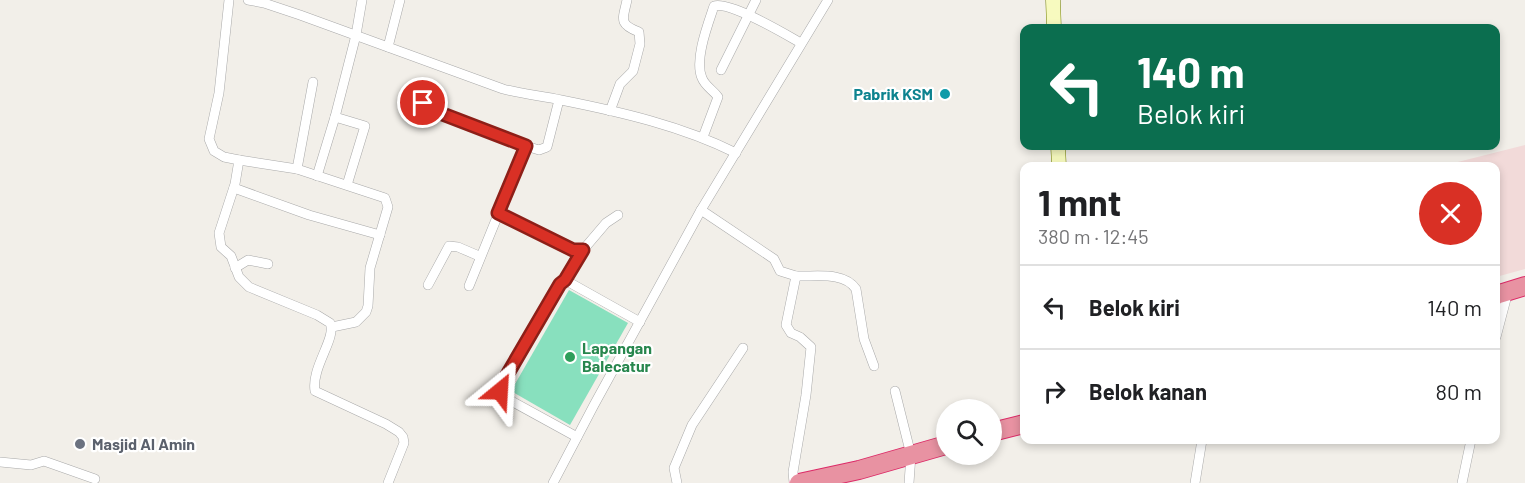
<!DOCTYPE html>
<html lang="id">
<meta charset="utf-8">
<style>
:root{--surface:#fff;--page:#f2f2f2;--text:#202124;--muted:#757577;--line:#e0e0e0}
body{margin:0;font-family:Barlow,sans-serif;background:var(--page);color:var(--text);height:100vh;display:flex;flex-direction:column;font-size:22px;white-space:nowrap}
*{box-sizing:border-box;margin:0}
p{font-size:20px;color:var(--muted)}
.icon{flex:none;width:33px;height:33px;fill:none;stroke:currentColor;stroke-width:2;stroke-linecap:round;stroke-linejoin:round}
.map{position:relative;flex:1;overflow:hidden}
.details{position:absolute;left:1020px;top:162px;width:480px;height:282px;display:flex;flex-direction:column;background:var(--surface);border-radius:12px;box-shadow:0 3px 9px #0003}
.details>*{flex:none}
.top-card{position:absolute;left:1020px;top:24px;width:480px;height:126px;border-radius:12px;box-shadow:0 3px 9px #0003;background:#0b6e4f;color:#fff;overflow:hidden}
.fabs{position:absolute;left:936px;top:399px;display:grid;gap:12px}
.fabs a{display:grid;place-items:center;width:66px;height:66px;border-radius:50%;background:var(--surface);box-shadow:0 3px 9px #0003;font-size:30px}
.pin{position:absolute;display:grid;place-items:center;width:51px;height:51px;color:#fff;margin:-26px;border:3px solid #fff;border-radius:50%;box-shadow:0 2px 6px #0007}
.me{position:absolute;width:66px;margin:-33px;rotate:27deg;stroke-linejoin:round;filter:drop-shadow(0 0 4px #0008)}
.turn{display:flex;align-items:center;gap:21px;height:126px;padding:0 18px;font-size:27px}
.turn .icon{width:78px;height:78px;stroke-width:2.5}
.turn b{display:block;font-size:42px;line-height:51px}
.round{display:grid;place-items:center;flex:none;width:63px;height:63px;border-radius:32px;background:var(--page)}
.headline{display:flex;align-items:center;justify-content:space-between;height:102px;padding:0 18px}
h1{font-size:36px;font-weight:700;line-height:45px}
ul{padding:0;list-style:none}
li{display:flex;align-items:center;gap:18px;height:84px;padding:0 18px;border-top:2px solid var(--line)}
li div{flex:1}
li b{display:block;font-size:22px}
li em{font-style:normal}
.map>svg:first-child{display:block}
.commercial{fill:#f2dad9}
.pitch{fill:#88e0be}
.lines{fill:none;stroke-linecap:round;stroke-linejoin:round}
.street-casing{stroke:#a9a9a9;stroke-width:10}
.secondary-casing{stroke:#707d05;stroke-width:15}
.highway-casing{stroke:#dc2a67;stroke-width:20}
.street{stroke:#fff;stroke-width:9}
.secondary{stroke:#f7fabf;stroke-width:14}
.highway{stroke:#e892a2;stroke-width:18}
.route-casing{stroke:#8d1f18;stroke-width:15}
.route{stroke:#d93025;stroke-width:10}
.culture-dot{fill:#0f9aa8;stroke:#fff;stroke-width:2}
.leisure-dot{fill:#2e9e5b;stroke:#fff;stroke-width:2}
.worship-dot{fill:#6b7280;stroke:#fff;stroke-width:2}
.labels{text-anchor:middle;stroke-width:4.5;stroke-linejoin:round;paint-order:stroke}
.culture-label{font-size:16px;font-weight:bold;fill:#0d838f;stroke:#fff;text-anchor:end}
.leisure-label{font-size:16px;font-weight:bold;fill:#27864d;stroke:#fff;text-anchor:start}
.worship-label{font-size:16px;font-weight:bold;fill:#5b616d;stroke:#fff;text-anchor:start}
</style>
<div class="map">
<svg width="1525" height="483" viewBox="0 0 1525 483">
<rect width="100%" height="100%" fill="#f2efe9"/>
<path class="commercial" d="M 1525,145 L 1525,269 L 1496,277 L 1496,166 L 1442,166 Z"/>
<path class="pitch" d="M 569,290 L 628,323 L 570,425 L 511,391 Z"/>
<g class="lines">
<defs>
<g id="street">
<path d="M 229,0 L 219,93 L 209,139 L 214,151 L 224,157 L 239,160 L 235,184 L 219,233 L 221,247 L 231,256 L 239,277 L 249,287 L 317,315 L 330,323 C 337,338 311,367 315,391 L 386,424 L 399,432 L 403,437 L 404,443 L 388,483"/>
<path d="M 248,0 L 264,3 L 300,15 L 503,89 C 522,94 542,96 561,100 C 621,112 682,126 736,153"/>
<path d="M 388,47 L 400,0"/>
<path d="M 721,70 L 756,0"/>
<path d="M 423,103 L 427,108 L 526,146"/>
<path d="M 610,111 L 620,84 L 633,71 L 640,44 L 639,32 C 618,24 623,19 627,0"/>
<path d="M 703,137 L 718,97 C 713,90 705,86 702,78 C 694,60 708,24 714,6 C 730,1 785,34 801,43"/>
<path d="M 239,160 L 297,169 L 385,198 L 388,207 L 370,268 L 368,306 L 366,312 L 356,322 L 332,327"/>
<path d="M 297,169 L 313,82"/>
<path d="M 317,176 L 335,117"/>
<path d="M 347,185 L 365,126 L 335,117 L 356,35 L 362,0"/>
<path d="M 234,188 L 309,215 L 380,235"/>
<path d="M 701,210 L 774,259 L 780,271 L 796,276 L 786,325 L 791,333 L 800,337 L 811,347 L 806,395 L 793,472 L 794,483"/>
<path d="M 498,213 L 578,252 L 583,250 L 606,223 L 618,215"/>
<path d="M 235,268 L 248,260 L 268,264"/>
<path d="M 796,276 C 815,277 844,271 856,289 L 864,339 L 874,366"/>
<path d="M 565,280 L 583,250"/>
<path d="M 428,285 L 449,246 L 458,247 L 479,256"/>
<path d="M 469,286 L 526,146 L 539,150 L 547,147 L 559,100"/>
<path d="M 1496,337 L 1506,299 L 1505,292"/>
<path d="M 895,391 L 911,455 L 909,483"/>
<path d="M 577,437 L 504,397 L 500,391 L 500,387 L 560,283 L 565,280 L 640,322"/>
<path d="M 0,462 L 31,465 L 44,461 L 95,479"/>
<path d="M 553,483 L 594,405 L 701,210 L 828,0"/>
<path d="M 677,483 L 674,468 L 692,425 L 743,348"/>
<path d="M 1195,483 L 1202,440"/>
<path d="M 1462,483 L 1471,440"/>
</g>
<g id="secondary">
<path d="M 1053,0 L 1054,28"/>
<path d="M 1058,146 L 1059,166"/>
</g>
<g id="highway">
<path d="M 1496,295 L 1525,286"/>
<path d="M 992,432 L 1024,424"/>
<path d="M 799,483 L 859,470 L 946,445"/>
</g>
</defs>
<use href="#street" class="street-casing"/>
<use href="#secondary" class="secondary-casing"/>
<use href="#highway" class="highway-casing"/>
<use href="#street" class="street"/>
<use href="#secondary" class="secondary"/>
<use href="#highway" class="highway"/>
</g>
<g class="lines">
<defs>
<path id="route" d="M 423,103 L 427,108 L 526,146 L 498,213 L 573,250 L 583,250 L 565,280 L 560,284 L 500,387 L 500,391"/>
</defs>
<use href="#route" class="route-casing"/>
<use href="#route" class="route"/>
</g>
<circle class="culture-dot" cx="945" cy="94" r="6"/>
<circle class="leisure-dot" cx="570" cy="357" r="6"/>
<circle class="worship-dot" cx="80" cy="444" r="6"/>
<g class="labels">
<g class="culture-label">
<text x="933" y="100">Pabrik KSM</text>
</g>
<g class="leisure-label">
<text x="582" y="354">Lapangan<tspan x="582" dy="18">Balecatur</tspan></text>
</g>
<g class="worship-label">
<text x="92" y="450">Masjid Al Amin</text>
</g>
</g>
</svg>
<div class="fabs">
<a><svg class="icon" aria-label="search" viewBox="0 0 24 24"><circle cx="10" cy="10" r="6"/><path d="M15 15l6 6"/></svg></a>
</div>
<div class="pin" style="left:423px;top:103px;background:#d93025"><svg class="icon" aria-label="arrive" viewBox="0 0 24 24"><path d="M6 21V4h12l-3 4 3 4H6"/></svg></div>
<svg class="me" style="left:500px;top:391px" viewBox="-20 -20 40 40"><path d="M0-17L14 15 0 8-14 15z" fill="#d93025" stroke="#fff" stroke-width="4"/></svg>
<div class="top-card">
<div class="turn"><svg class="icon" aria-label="left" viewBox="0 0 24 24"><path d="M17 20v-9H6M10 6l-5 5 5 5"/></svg><div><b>140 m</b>Belok kiri</div></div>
</div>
<section class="details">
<div class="headline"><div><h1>1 mnt</h1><p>380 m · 12:45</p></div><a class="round" style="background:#d93025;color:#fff"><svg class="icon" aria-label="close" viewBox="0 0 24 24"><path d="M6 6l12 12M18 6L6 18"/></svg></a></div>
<ul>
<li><svg class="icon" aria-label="left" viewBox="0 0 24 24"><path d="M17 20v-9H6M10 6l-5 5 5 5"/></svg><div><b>Belok kiri</b></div><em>140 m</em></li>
<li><svg class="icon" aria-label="right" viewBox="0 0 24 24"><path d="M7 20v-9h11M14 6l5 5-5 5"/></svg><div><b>Belok kanan</b></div><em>80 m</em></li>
</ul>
</section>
</div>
